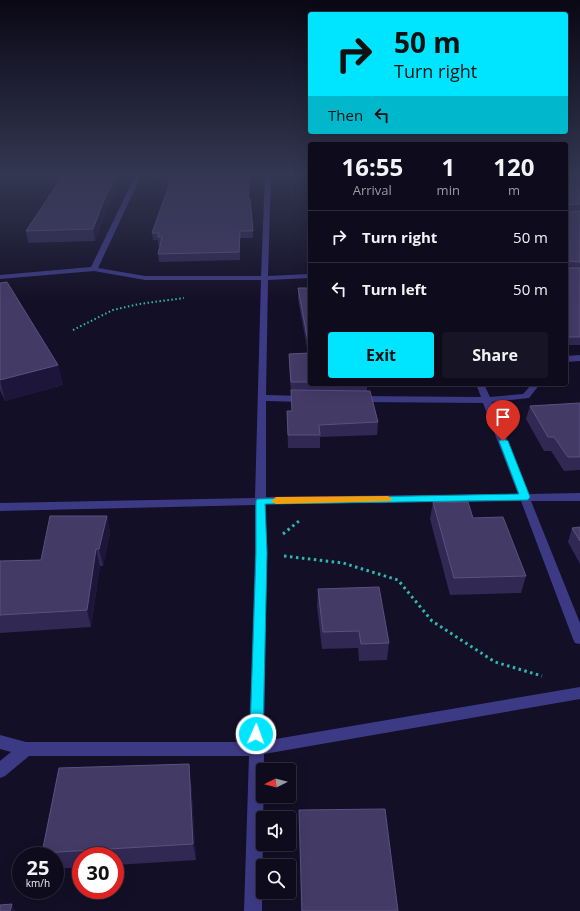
<!DOCTYPE html>
<style>
:root{--surface:#0e0b1c;--page:#171425;--text:#f1f3f6;--muted:#9b9ba3;--line:#2e2b3b;--accent:#00e5ff}
body{margin:0;font-family:"Open Sans",sans-serif;background:var(--page);color:var(--text);height:100vh;display:flex;flex-direction:column;font-size:15px;white-space:nowrap}
*{box-sizing:border-box;margin:0}
p{font-size:13px;color:var(--muted)}
.icon{flex:none;width:22px;height:22px;fill:none;stroke:currentColor;stroke-width:2;stroke-linecap:round;stroke-linejoin:round}
.map{position:relative;flex:1;overflow:hidden}
.panel{position:absolute;left:308px;top:142px;width:260px;height:244px;display:flex;flex-direction:column;background:var(--surface);border-radius:4px;box-shadow:0 4px 16px #0002,0 0 0 1px var(--line)}
.panel>*{flex:none}
.hud{position:absolute;left:308px;top:12px;width:260px;height:122px;border-radius:4px;box-shadow:0 4px 16px #0002,0 0 0 1px var(--line);background:#00e5ff;color:#111;overflow:hidden}
.needle{width:26px;rotate:264deg}
.controls{position:absolute;left:256px;top:763px;display:grid;gap:8px}
.controls a{display:grid;place-items:center;width:40px;height:40px;border-radius:4px;background:var(--surface);box-shadow:0 4px 16px #0002,0 0 0 1px var(--line);font-size:20px}
.speed{position:absolute;left:12px;top:847px;display:flex;gap:8px;font-size:20px;font-weight:700;text-align:center}
.speed>*{display:grid;place-content:center;width:52px;height:52px;border-radius:50%;background:var(--surface);box-shadow:0 4px 16px #0002,0 0 0 1px var(--line);line-height:1}
.speed small{font-size:10px;font-weight:400}
.speed .limit{border:6px solid #d22;background:#fff;color:#111}
.pin{position:absolute;display:grid;place-items:center;width:34px;height:34px;color:#fff;margin:-41px -17px;border-radius:50% 50% 50% 0;rotate:-45deg;box-shadow:0 0 4px #0007}
.pin .icon{rotate:45deg}
.me{position:absolute;width:44px;margin:-22px;rotate:2deg;stroke-linejoin:round;filter:drop-shadow(0 0 3px #0008)}
.turn{display:flex;align-items:center;gap:14px;height:84px;padding:0 20px;font-size:18px}
.turn .icon{width:52px;height:52px;stroke-width:2.5}
.turn b{display:block;font-size:28px;line-height:34px}
.then{display:flex;align-items:center;height:38px;padding:0 20px;background:#0003;gap:8px;font-size:15px}
.eta{display:flex;justify-content:space-evenly;align-items:center;height:68px;text-align:center}
.eta b{font-size:24px;font-weight:700;line-height:28px}
.cta{display:flex;gap:8px;margin-top:auto;padding:8px 20px}
.cta a{flex:1;height:46px;border-radius:4px;background:var(--accent);color:#111;font-size:16px;font-weight:700;line-height:46px;text-align:center}
.cta a+a{background:var(--page);color:var(--text)}
ul{padding:0;list-style:none}
li{display:flex;align-items:center;gap:12px;height:52px;padding:0 20px;border-top:1px solid var(--line)}
li div{flex:1}
li b{display:block;font-size:15px}
li em{font-style:normal}
.map>svg:first-child{display:block}
.lines{fill:none;stroke-linecap:round;stroke-linejoin:round}
.path-far1{stroke:#2fb8b0;stroke-width:2;stroke-dasharray:1.5 2.5;stroke-linecap:butt}
.path{stroke:#2fb8b0;stroke-width:3;stroke-dasharray:2.5 3.5;stroke-linecap:butt}
.street{fill:#3d3a85;fill-rule:evenodd}
.wall{fill:#312854}
.shaded-wall{fill:#1d163a}
.building{fill:#433a66;stroke:#5a527e}
.route{fill:#00e5ff;stroke:#0095a6}
.slow{fill:#f59e0b}
</style>
<div class="map">
<svg width="580" height="911" viewBox="0 0 580 911">
<rect width="100%" height="100%" fill="#130f26"/>
<g class="lines">
<path class="path-far1" d="M 73,330 L 113,310 L 139,304 L 184,298"/>
<g class="path">
<path d="M 283,534 L 299,521"/>
<path d="M 284,556 L 343,563 L 398,580 L 432,621 L 495,662 L 542,676"/>
</g>
<g class="street">
<path d="M 136,174 L 142,174 L 98,268 L 145,276 L 261,276 L 265,174 L 271,174 L 268,276 L 310,274 L 310,278 L 268,280 L 266,395 L 304,396 L 309,399 L 304,402 L 266,401 L 266,497 L 518,494 L 483,403 L 358,402 L 353,399 L 358,396 L 481,397 L 476,384 L 484,384 L 490,397 L 523,394 L 532,384 L 540,384 L 529,398 L 492,402 L 529,494 L 580,493 L 580,501 L 531,501 L 580,623 L 580,644 L 575,643 L 573,639 L 521,501 L 266,504 L 267,553 L 264,741 L 580,687 L 580,699 L 264,754 L 262,911 L 244,911 L 249,756 L 29,756 L 5,776 L 0,778 L 0,761 L 11,752 L 0,749 L 0,735 L 26,742 L 249,742 L 255,553 L 255,505 L 0,511 L 0,503 L 255,498 L 261,280 L 145,280 L 94,271 L 0,279 L 0,275 L 91,267 Z"/>
<path d="M 580,355 L 580,361 L 566,362 L 566,356 Z"/>
</g>
</g>
<g class="wall">
<path d="M 64,174 L 123,174 L 106,211 L 95,241 L 28,243 L 26,231 Z"/>
<path d="M 150,174 L 248,174 L 249,185 L 249,199 L 253,231 L 253,238 L 240,238 L 240,260 L 159,262 L 158,254 L 160,245 L 158,245 L 158,240 L 153,240 L 152,233 L 170,184 L 167,184 L 166,178 L 151,179 Z"/>
<path d="M 566,174 L 580,174 L 580,211 L 567,211 L 568,212 L 580,211 L 580,345 L 566,345 Z"/>
<path d="M 0,283 L 58,365 L 63,385 L 5,401 L 0,390 Z"/>
<path d="M 298,288 L 310,288 L 310,384 L 367,384 L 367,391 L 378,422 L 377,435 L 320,437 L 320,448 L 288,448 L 287,411 L 292,411 L 291,394 L 289,365 L 289,354 L 308,353 L 298,299 Z"/>
<path d="M 580,403 L 580,470 L 564,471 L 551,451 L 544,451 L 526,419 L 530,406 Z"/>
<path d="M 433,502 L 473,518 L 526,576 L 521,593 L 450,595 L 430,519 Z"/>
<path d="M 107,516 L 110,533 L 103,566 L 100,566 L 91,627 L 0,633 L 0,561 L 41,560 Z"/>
<path d="M 580,527 L 580,564 L 568,542 L 572,528 Z"/>
<path d="M 318,589 L 389,643 L 387,660 L 359,661 L 358,648 L 322,649 L 317,606 Z"/>
<path d="M 191,781 L 196,860 L 115,865 L 115,856 L 81,856 L 81,867 L 55,869 L 55,856 L 43,856 L 42,853 Z"/>
<path d="M 299,810 L 398,911 L 301,911 L 299,826 Z"/>
</g>
<g class="shaded-wall">
<path d="M 117,174 L 123,174 L 106,211 L 95,241 L 93,229 L 104,200 Z"/>
<path d="M 58,365 L 63,385 L 5,401 L 0,380 Z"/>
<path d="M 107,516 L 110,533 L 103,566 L 99,549 Z"/>
<path d="M 96,549 L 100,566 L 91,627 L 87,610 Z"/>
<path d="M 189,764 L 191,781 L 196,860 L 193,844 Z"/>
<path d="M 12,904 L 15,911 L 10,911 Z"/>
</g>
<g class="building">
<path d="M 64,174 L 117,174 L 104,200 L 93,229 L 26,231 Z"/>
<path d="M 167,174 L 248,174 L 249,185 L 248,199 L 250,199 L 253,231 L 240,231 L 239,252 L 158,254 L 162,237 L 158,237 L 159,233 L 152,233 L 172,177 L 166,177 Z"/>
<path d="M 566,174 L 580,174 L 580,204 L 567,205 L 566,206 Z"/>
<path d="M 566,207 L 568,212 L 580,211 L 580,262 L 568,261 L 566,267 L 568,268 L 580,268 L 580,337 L 566,337 Z"/>
<path d="M 7,282 L 58,365 L 0,380 L 0,283 Z"/>
<path d="M 298,288 L 310,288 L 310,352 Z"/>
<path d="M 310,353 L 310,382 L 291,382 L 289,354 Z"/>
<path d="M 291,390 L 370,391 L 378,422 L 319,425 L 320,435 L 288,435 L 287,411 L 292,411 Z"/>
<path d="M 580,403 L 580,457 L 568,457 L 554,437 L 548,437 L 530,406 Z"/>
<path d="M 433,502 L 468,502 L 473,518 L 503,517 L 526,576 L 454,578 Z"/>
<path d="M 50,516 L 107,516 L 99,549 L 96,549 L 87,610 L 0,615 L 0,561 L 41,560 Z"/>
<path d="M 580,527 L 580,541 L 572,528 Z"/>
<path d="M 379,587 L 389,643 L 361,644 L 359,631 L 323,632 L 318,589 Z"/>
<path d="M 189,764 L 193,844 L 42,853 L 59,768 Z"/>
<path d="M 385,809 L 398,911 L 302,911 L 299,810 Z"/>
<path d="M 12,904 L 10,911 L 0,911 L 0,905 Z"/>
</g>
<linearGradient id="sky" x2="0" y2="1"><stop stop-color="#0a0815"/><stop offset="0.58" stop-color="#333752"/><stop offset="1" stop-color="#333752" stop-opacity="0"/></linearGradient>
<rect width="580" height="302" fill="url(#sky)"/>
<path class="route" d="M 503,439 L 508,441 L 530,497 L 528,500 L 265,504 L 267,553 L 263,734 L 261,738 L 256,740 L 251,738 L 250,734 L 256,553 L 256,501 L 257,499 L 519,494 L 499,441 Z"/>
<path class="slow" d="M 388,496 L 392,499 L 391,501 L 276,504 L 271,501 L 276,497 Z"/>
</svg>
<div class="controls">
<a><svg class="needle" viewBox="-14 -14 28 28"><path d="M0-13l5 13h-10z" fill="#e53935"/><path d="M0 13l5-13h-10z" fill="#9b9ba3"/></svg></a>
<a><svg class="icon" aria-label="sound" viewBox="0 0 24 24"><path d="M4 9h4l5-4v14l-5-4H4zM17 9q2 3 0 6"/></svg></a>
<a><svg class="icon" aria-label="search" viewBox="0 0 24 24"><circle cx="10" cy="10" r="6"/><path d="M15 15l6 6"/></svg></a>
</div>
<div class="speed"><div>25<small>km/h</small></div><div class="limit">30</div></div>
<div class="pin" style="left:503px;top:441px;background:#d93025"><svg class="icon" aria-label="arrive" viewBox="0 0 24 24"><path d="M6 21V4h12l-3 4 3 4H6"/></svg></div>
<svg class="me" style="left:256px;top:734px" viewBox="-20 -20 40 40"><circle r="17" fill="#00e5ff" stroke="#fff" stroke-width="3"/><path d="M0-11L8 9 0 5-8 9z" fill="#fff"/></svg>
<div class="hud">
<div class="turn"><svg class="icon" aria-label="right" viewBox="0 0 24 24"><path d="M7 20v-9h11M14 6l5 5-5 5"/></svg><div><b>50 m</b>Turn right</div></div>
<div class="then">Then<svg class="icon" aria-label="left" viewBox="0 0 24 24"><path d="M17 20v-9H6M10 6l-5 5 5 5"/></svg></div>
</div>
<section class="panel">
<div class="eta">
<div><b>16:55</b><p>Arrival</p></div>
<div><b>1</b><p>min</p></div>
<div><b>120</b><p>m</p></div>
</div>
<ul>
<li><svg class="icon" aria-label="right" viewBox="0 0 24 24"><path d="M7 20v-9h11M14 6l5 5-5 5"/></svg><div><b>Turn right</b></div><em>50 m</em></li>
<li><svg class="icon" aria-label="left" viewBox="0 0 24 24"><path d="M17 20v-9H6M10 6l-5 5 5 5"/></svg><div><b>Turn left</b></div><em>50 m</em></li>
</ul>
<div class="cta"><a>Exit</a><a>Share</a></div>
</section>
</div>
